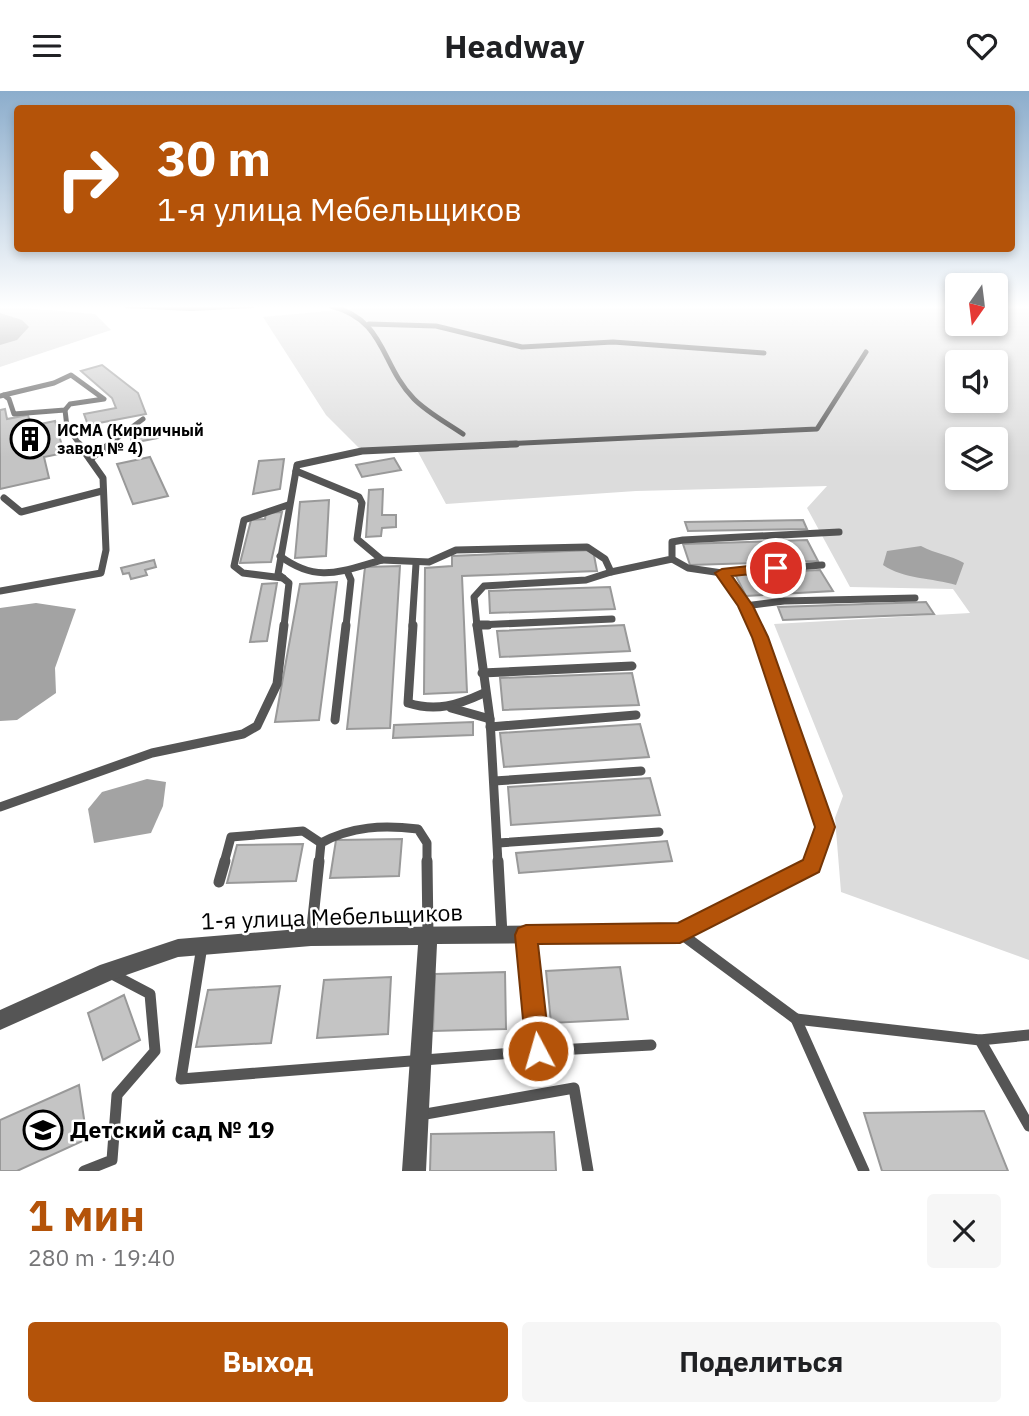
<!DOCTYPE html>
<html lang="ru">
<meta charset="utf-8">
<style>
:root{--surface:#fff;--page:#f6f6f6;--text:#202124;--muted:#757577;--accent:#b45309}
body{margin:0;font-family:"IBM Plex Sans",sans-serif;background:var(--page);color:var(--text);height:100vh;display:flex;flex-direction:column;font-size:26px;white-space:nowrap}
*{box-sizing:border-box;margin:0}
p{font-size:23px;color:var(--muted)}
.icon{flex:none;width:38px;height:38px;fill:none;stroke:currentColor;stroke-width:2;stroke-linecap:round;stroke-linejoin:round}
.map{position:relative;height:1080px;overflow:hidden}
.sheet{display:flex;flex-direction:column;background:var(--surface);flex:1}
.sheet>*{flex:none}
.banner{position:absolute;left:14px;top:14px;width:1001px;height:147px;border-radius:7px;box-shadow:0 4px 10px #0003;background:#b45309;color:#fff;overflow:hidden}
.needle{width:46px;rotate:194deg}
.controls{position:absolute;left:945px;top:182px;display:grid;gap:14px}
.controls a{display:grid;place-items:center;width:63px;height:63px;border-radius:7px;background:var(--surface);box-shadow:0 4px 10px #0003;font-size:35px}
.pin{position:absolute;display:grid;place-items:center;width:60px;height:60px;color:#fff;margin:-30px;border:4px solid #fff;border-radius:50%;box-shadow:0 2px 7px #0007}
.me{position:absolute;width:77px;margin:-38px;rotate:354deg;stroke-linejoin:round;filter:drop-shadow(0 0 5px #0008)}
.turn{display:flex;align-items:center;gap:24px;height:147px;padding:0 28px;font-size:32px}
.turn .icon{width:91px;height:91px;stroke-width:2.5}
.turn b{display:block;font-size:49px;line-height:60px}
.round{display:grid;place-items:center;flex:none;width:74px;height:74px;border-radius:7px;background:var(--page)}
.head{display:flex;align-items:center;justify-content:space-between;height:119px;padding:0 28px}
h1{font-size:42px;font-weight:700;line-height:52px;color:var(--accent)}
.action{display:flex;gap:14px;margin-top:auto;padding:14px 28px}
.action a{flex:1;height:80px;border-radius:7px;background:var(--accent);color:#fff;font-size:28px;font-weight:700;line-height:80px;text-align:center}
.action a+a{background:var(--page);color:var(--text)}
header{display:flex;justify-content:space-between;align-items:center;height:91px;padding:0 28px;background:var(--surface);font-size:32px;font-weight:700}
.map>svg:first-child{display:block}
.green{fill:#dcdcdc;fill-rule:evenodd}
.water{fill:#a3a3a3}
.building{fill:#c4c4c4;stroke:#999;stroke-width:2}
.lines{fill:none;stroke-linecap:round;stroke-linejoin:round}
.lane-far3{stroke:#555;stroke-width:5}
.lane-far2{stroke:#555;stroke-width:7}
.lane-far1{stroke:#555;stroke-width:9}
.lane{stroke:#555;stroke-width:11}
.street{fill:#555;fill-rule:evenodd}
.route{fill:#b45309;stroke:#753606;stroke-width:2}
.labels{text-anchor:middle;stroke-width:5;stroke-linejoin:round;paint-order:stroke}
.far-poi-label{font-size:16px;font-weight:bold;fill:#000;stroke:#fff;text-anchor:start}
.near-street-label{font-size:23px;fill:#000;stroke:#fff}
.near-poi-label{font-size:23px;font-weight:bold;fill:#000;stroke:#fff;text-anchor:start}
</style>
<header><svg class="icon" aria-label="menu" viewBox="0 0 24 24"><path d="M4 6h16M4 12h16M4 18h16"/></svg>Headway<svg class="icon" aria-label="heart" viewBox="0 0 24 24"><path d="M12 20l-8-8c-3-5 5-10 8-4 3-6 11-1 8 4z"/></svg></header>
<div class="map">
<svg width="1029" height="1080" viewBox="0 0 1029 1080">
<rect width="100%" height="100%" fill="#fff"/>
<g class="green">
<path d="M 0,215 L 95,223 L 111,239 L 0,276 Z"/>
<path d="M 461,215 L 957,215 L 957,233 L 996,233 L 996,215 L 1029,215 L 1029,869 L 841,801 L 835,727 L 843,705 L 774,533 L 970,522 L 953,498 L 850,496 L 807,417 L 827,395 L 636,400 L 446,413 L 418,361 L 362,360 L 326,324 L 263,226 L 360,217 ZM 957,271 L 996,271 L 996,310 L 957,310 ZM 957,348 L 996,348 L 996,387 L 957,387 Z"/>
</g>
<g class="water">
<path d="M 0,222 L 22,229 L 29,236 L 17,249 L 0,254 Z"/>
<path d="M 921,455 C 936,463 950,464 964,472 L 956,494 C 933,487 903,488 883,474 L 887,460 Z"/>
<path d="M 36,512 L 76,518 L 55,577 L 56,602 L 17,629 L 0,630 L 0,517 Z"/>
<path d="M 147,688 L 166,691 L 163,715 L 151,742 L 94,752 L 88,718 L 102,701 Z"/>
</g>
<g class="building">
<path d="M 102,274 L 138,302 L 146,323 L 88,334 L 84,323 L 116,317 L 112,307 L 81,280 Z"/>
<path d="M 5,318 L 7,328 L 28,324 L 31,335 L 55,330 L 64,362 L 44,366 L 49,387 L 0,398 L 0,319 Z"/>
<path d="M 157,342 L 158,347 L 132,352 L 131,347 Z"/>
<path d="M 150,366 L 168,405 L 133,413 L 117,373 Z"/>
<path d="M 394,367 L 401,379 L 362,386 L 356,374 Z"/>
<path d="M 284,368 L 280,398 L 253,403 L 259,370 Z"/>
<path d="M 383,398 L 382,424 L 396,424 L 396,436 L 382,437 L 381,445 L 366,446 L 369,399 Z"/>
<path d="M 329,409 L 326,465 L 295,467 L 300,411 Z"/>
<path d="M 282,421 L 271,471 L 240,472 L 251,429 L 265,428 L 266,422 Z"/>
<path d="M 803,429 L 807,438 L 688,440 L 685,431 Z"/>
<path d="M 807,449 L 818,470 L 690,474 L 683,453 Z"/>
<path d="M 593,459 L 597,480 L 462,485 L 467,601 L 424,603 L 425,477 L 452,475 L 452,465 Z"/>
<path d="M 154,469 L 156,476 L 145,479 L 147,484 L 131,488 L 129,482 L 123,483 L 121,477 Z"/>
<path d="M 400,475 L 390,637 L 347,638 L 365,476 Z"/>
<path d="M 820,479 L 833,500 L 746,505 L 735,483 Z"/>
<path d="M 337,491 L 319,629 L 275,631 L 300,493 Z"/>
<path d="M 277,492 L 267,550 L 250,551 L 262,493 Z"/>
<path d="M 610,496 L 615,518 L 490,522 L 489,500 Z"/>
<path d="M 926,511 L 934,523 L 783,529 L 778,516 Z"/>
<path d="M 624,534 L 630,560 L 500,566 L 497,540 Z"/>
<path d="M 632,582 L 639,614 L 503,619 L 500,587 Z"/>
<path d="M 473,631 L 473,644 L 393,647 L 394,634 Z"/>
<path d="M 640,633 L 649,666 L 504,676 L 500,642 Z"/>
<path d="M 650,687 L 660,724 L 511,734 L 508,696 Z"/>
<path d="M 402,748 L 399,785 L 330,787 L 336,749 Z"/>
<path d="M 667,750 L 672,770 L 519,782 L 516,762 Z"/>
<path d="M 303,753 L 296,790 L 227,792 L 237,754 Z"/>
<path d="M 620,876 L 628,928 L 551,932 L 546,880 Z"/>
<path d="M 505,881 L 506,938 L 433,940 L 435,883 Z"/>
<path d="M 391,886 L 388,943 L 317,947 L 324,889 Z"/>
<path d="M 280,895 L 271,952 L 196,956 L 208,899 Z"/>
<path d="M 124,904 L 140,949 L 103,969 L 88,922 Z"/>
<path d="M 79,994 L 87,1048 L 17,1080 L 0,1080 L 0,1029 Z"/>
<path d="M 984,1020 L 1008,1080 L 882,1080 L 864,1022 Z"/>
<path d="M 554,1041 L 556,1080 L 430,1080 L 431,1043 Z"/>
</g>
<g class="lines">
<g class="lane-far3">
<path d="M 331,215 C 386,229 380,273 414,308 C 428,322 447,332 463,343"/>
<path d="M 369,233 L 436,235 L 522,256 L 613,251 L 764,262"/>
<path d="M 71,284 L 104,308 L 70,313 L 65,319 L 14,323 L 9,308 L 4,304 L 54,292 Z"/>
<path d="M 0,305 L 4,304"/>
<path d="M 65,319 L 67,336 L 80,354"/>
<path d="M 108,354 L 143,328"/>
<path d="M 480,354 L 817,338 L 866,261"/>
</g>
<g class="lane-far2">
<path d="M 90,368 L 110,353"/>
<path d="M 4,407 L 21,421 L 102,400"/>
<path d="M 280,465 C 318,493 341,480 382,469 L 357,448 L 362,412 L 359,406 L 296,380"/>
<path d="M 672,468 L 688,477 L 722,482 L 755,535"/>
<path d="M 382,469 L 429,471 L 456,459 L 587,456 L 605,468 L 611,481 L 586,489 L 484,495 L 474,506 L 477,535"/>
<path d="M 611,481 L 672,468 L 672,451 L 683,449 L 839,441"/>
<path d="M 722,482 L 822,474"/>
<path d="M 283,487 L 243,482 L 234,475 L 244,429 L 288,414"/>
<path d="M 0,500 L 101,482 L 106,459 L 103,387 L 79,353"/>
<path d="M 745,515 L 784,510 L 915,507"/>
<path d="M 477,534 L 612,528"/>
<path d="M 284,535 L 289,492 L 278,483 L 297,374 L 362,360 L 516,353"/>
<path d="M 346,535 L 351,489 L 348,482"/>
<path d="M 412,535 L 416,473"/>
</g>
<g class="lane-far1">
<path d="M 413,534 L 408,612 C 436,621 458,614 484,602"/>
<path d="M 477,534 L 490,628 L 498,772"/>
<path d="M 477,534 L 488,534"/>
<path d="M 754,534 L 825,736 L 812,772"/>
<path d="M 482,582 L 632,575"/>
<path d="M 451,617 L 490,628"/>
<path d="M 335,629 L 346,534"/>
<path d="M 490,636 L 636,624"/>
<path d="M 494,690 L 641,680"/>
<path d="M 0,716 L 152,662 L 243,643 L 257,635 L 277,593 L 284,534"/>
<path d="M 498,752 L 659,741"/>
<path d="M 224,772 L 231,746 L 303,740 L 321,752"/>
<path d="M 319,772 L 321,752 C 352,735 383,734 418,738 L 427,752 L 427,772"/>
</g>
<g class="lane">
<path d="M 427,770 L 428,844"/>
<path d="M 498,770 L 502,844"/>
<path d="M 813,770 L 811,775 L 680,842 L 796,928 L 864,1080"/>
<path d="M 219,791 L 225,770"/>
<path d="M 311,846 L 319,770"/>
<path d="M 202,855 L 181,988 L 538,960 L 526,845"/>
<path d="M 796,928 L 980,949 L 1029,944"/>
<path d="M 980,949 L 1029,1035"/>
<path d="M 538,960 L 651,954"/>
<path d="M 420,1024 L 574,997 L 588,1080"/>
<path d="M 84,1080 L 112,1069 L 117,1004 L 155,960 L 150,903 L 110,882"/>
</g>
<g class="street">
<path d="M 121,215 L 257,215 L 253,217 L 191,220 L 125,217 Z"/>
<path d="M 680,833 L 687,836 L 690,842 L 687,848 L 680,851 L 437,853 L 426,1080 L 402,1080 L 418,854 L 311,855 L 178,866 L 112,889 L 0,939 L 0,919 L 100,874 L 178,848 L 311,837 Z"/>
</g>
</g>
<linearGradient id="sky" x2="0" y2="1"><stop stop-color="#8cadcc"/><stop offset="0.59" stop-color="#fff"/><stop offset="1" stop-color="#fff" stop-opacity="0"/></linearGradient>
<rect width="1029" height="366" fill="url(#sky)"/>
<path class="route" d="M 776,472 L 784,477 L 781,480 L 732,485 L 753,515 L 768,546 L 835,736 L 819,781 L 680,852 L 538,853 L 550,960 L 547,969 L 538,973 L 529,969 L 526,960 L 515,844 L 518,837 L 526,834 L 678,832 L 803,769 L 815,736 L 752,546 L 738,515 L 715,482 L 722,478 Z"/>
<defs>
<symbol id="building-ring" viewBox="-11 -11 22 22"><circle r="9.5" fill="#fff" stroke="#000" stroke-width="1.5"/><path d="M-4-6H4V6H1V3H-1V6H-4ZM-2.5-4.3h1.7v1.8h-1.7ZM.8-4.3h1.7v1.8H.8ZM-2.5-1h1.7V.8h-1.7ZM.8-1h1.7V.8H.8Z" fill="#000"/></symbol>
<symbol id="school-ring" viewBox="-11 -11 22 22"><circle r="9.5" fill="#fff" stroke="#000" stroke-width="1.5"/><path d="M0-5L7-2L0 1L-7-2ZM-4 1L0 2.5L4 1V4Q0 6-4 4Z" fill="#000"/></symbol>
</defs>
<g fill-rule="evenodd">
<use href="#building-ring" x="8" y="326" width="44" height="44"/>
<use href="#school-ring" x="21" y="1017" width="44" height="44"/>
</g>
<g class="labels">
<g class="far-poi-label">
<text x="57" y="345">ИСМА (Кирпичный<tspan x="57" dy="18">завод № 4)</tspan></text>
</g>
<g class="near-street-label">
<text transform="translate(332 826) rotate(-2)" y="8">1-я улица Мебельщиков</text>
</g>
<g class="near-poi-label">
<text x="70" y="1047">Детский сад № 19</text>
</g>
</g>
</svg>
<div class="controls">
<a><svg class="needle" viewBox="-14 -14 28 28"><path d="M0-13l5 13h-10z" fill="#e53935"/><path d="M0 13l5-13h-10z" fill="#757577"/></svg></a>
<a><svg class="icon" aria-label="sound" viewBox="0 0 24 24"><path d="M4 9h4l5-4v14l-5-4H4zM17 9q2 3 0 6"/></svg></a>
<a><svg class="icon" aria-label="layers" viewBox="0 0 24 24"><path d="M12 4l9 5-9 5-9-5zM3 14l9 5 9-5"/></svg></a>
</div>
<div class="pin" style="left:776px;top:477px;background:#d93025"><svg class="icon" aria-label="arrive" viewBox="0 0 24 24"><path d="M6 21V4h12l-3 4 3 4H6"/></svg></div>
<svg class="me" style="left:538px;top:960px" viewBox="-20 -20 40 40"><circle r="17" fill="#b45309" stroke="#fff" stroke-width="3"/><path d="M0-11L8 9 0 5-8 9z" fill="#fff"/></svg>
<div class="banner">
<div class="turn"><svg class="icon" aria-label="right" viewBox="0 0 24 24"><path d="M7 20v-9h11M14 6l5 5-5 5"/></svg><div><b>30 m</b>1-я улица Мебельщиков</div></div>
</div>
</div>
<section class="sheet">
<div class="head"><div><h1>1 мин</h1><p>280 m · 19:40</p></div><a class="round"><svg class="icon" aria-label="close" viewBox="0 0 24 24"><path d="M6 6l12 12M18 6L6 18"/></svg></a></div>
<div class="action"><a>Выход</a><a>Поделиться</a></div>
</section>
